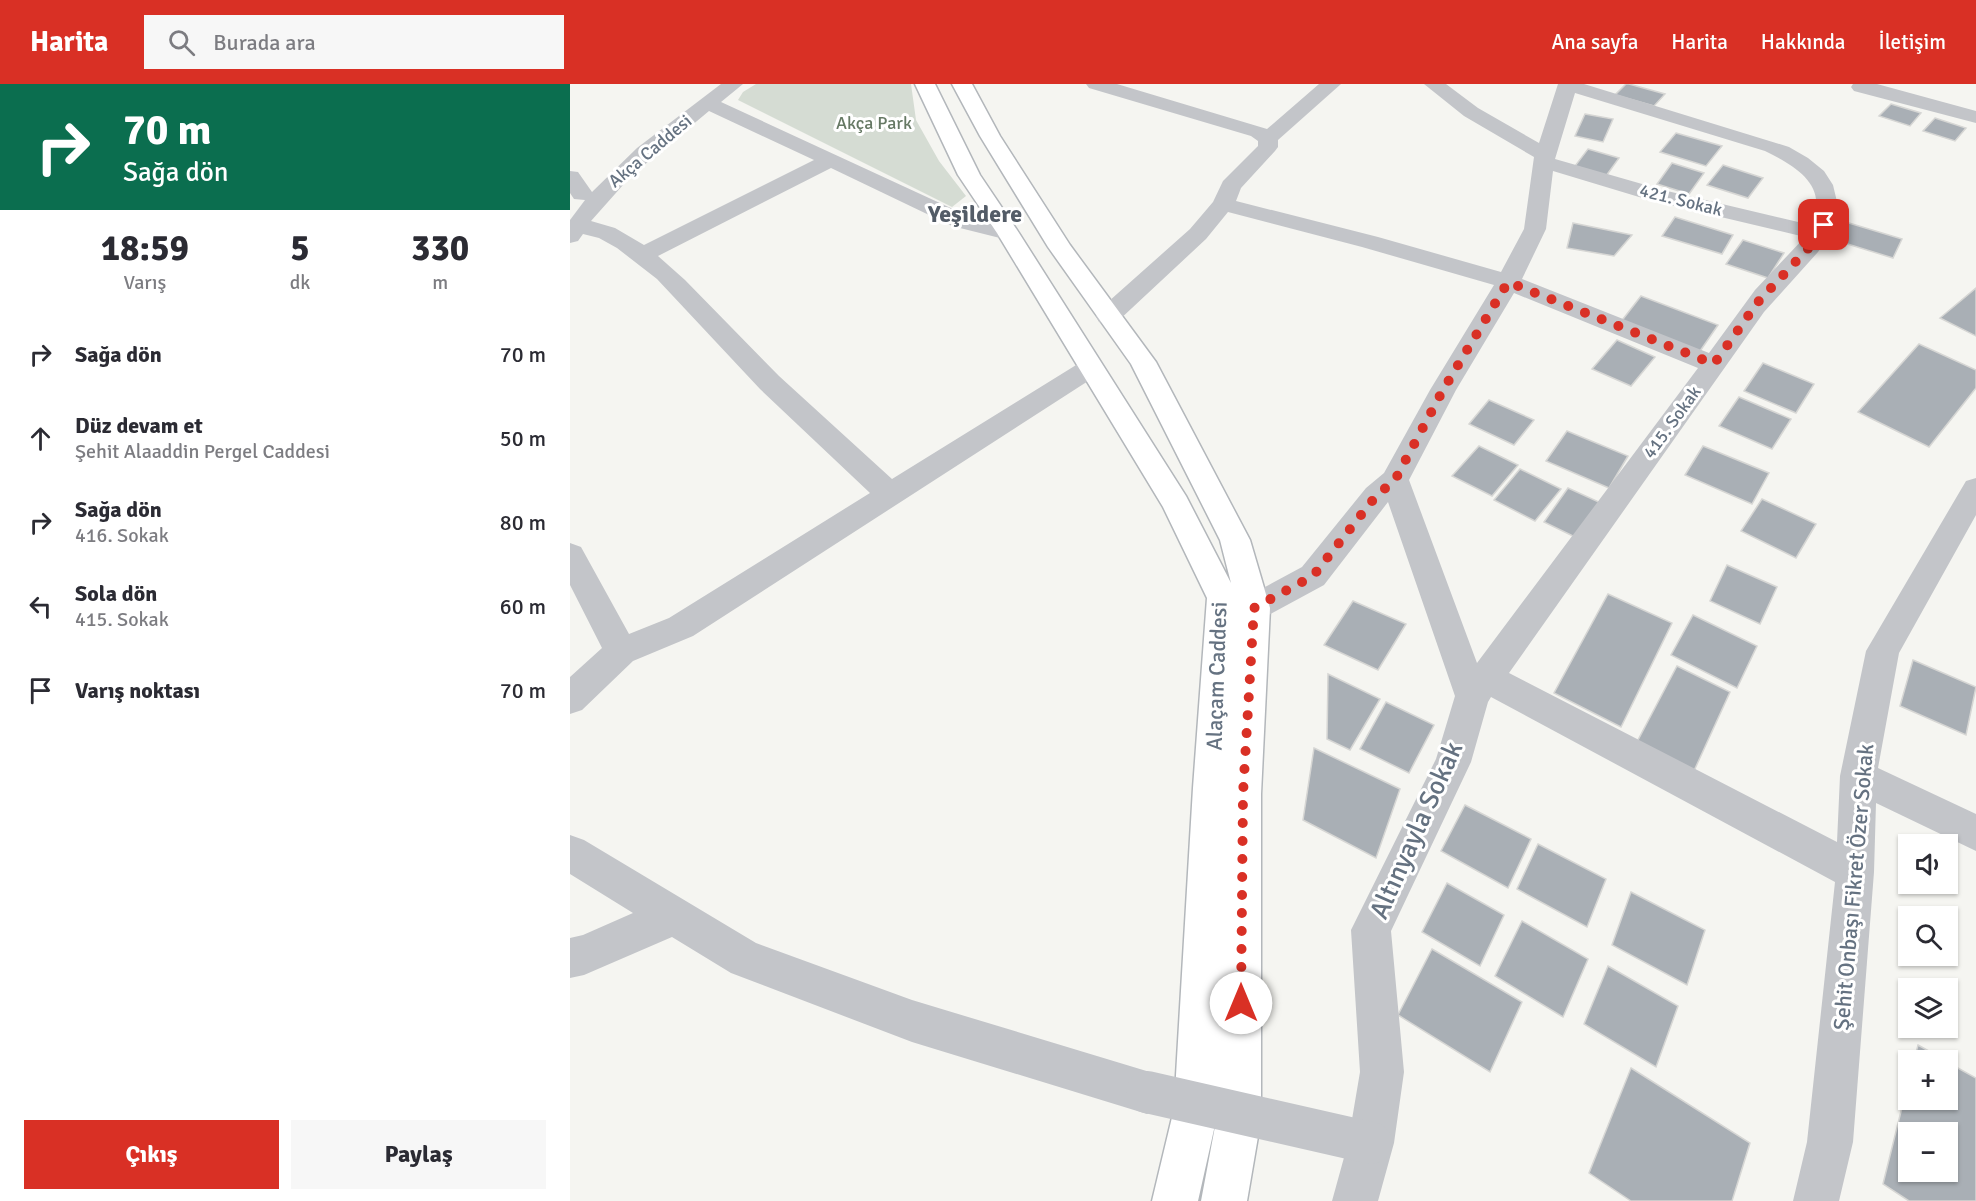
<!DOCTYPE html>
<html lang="tr">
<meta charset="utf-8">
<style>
:root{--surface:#fff;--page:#f7f7f7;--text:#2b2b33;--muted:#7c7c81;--accent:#d93025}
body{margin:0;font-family:Signika,sans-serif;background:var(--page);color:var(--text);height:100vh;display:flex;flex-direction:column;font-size:22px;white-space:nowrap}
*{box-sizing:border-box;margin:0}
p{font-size:20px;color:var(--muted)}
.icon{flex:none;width:33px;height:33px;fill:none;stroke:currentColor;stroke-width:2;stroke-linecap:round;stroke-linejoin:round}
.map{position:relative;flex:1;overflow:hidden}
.drawer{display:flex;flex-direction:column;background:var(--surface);width:570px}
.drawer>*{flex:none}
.top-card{background:#0b6e4f;color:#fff;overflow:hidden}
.tools{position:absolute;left:1328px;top:750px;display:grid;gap:12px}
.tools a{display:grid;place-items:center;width:60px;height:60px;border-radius:0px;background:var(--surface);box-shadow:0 2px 4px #0004;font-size:30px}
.pin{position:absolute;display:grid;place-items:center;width:51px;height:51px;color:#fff;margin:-26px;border-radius:12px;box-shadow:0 3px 9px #0006}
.me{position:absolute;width:66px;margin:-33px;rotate:0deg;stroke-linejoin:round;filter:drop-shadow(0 0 4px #0008)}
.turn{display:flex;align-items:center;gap:21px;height:126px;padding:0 24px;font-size:27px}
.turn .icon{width:78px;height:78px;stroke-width:2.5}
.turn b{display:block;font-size:42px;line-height:51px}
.eta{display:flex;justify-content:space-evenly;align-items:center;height:102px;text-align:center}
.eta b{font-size:36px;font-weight:800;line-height:42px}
.primary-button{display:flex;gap:12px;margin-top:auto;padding:12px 24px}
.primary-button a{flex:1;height:69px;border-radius:0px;background:var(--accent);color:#fff;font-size:24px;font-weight:800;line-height:69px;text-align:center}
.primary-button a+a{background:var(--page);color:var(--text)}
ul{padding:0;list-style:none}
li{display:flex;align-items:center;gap:18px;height:84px;padding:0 24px}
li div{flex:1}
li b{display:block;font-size:22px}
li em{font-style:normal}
header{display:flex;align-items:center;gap:36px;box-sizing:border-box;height:84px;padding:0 30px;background:var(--accent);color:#fff}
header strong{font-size:28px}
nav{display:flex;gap:33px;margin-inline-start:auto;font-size:21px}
.search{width:420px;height:54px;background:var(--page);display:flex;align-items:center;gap:15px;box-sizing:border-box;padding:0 21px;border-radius:0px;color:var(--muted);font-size:22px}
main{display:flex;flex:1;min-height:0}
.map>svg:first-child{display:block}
.green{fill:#d5dcd3}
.building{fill:#a9afb5;stroke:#d6d6d4;stroke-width:1.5;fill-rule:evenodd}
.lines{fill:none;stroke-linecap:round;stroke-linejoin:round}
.major-casing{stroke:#b3b7bb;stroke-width:3}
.minor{fill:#c3c5c9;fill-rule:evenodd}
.major{fill:#fff;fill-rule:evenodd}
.minor-bridge{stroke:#c3c5c9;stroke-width:42}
.route{stroke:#d93025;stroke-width:10;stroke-dasharray:0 18}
.labels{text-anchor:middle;stroke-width:6;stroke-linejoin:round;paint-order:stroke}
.far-park-label{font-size:18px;fill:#667964;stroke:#fff}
.far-street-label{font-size:18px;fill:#657281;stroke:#fff}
.street-label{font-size:22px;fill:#657281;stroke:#fff}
.far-district-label{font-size:24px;font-weight:bold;fill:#535c67;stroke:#fff}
.near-street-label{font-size:27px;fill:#657281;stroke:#fff}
</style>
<header>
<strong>Harita</strong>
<div class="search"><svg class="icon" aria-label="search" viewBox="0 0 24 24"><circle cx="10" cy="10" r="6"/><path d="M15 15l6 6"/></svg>Burada ara</div>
<nav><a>Ana sayfa</a><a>Harita</a><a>Hakkında</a><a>İletişim</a></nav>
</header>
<main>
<section class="drawer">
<div class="top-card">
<div class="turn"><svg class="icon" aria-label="right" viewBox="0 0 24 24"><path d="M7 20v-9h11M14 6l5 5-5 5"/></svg><div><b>70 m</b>Sağa dön</div></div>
</div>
<div class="eta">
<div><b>18:59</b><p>Varış</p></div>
<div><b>5</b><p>dk</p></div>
<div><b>330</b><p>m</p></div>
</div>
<ul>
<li><svg class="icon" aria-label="right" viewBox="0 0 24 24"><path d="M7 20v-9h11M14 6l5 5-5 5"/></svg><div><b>Sağa dön</b></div><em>70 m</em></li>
<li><svg class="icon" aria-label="ahead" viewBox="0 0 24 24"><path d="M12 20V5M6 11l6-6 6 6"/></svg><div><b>Düz devam et</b><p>Şehit Alaaddin Pergel Caddesi</p></div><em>50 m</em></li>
<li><svg class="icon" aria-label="right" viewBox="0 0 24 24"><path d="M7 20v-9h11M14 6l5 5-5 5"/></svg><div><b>Sağa dön</b><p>416. Sokak</p></div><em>80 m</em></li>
<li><svg class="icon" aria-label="left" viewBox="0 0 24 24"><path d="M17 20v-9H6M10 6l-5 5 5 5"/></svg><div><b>Sola dön</b><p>415. Sokak</p></div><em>60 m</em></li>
<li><svg class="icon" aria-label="arrive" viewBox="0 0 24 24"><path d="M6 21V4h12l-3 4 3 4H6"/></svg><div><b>Varış noktası</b></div><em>70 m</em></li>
</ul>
<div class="primary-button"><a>Çıkış</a><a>Paylaş</a></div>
</section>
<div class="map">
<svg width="1406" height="1117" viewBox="0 0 1406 1117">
<rect width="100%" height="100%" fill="#f5f5f1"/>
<path class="green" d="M 186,0 L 341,0 L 346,36 L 369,77 L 396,112 L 382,123 L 168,16 L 173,8 Z"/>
<g class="building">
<path d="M 1056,0 L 1059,0 L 1095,10 L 1084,22 L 1045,11 Z"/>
<path d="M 1321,20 L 1351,29 L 1340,42 L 1309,32 Z"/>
<path d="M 1015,30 L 1043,35 L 1033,58 L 1005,52 Z"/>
<path d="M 1365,34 L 1396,44 L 1385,57 L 1353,47 Z"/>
<path d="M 1106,49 L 1152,62 L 1136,82 L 1090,68 Z"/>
<path d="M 1018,65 L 1049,74 L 1036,92 L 1005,82 Z"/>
<path d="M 1102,79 L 1134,89 L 1119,110 L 1087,100 Z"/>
<path d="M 1153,81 L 1193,94 L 1178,114 L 1137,101 Z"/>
<path d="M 1105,133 L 1163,151 L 1152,170 L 1092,152 Z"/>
<path d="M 1269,136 L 1332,155 L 1323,174 L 1258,154 Z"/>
<path d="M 1003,139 L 1062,151 L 1044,172 L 997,164 Z"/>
<path d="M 1173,156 L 1214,169 L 1198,194 L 1156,180 Z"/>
<path d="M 1406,204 L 1406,252 L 1370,234 Z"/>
<path d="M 1071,212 L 1148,241 L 1128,270 L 1050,239 Z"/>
<path d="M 1047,256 L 1085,273 L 1061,302 L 1022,285 Z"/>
<path d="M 1349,260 L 1406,286 L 1406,304 L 1359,363 L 1288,328 Z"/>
<path d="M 1193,279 L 1244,300 L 1226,329 L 1174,307 Z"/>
<path d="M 1169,313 L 1221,335 L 1202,365 L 1149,342 Z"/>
<path d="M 919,316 L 964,336 L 944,361 L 899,340 Z"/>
<path d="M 997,347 L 1058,372 L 1039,404 L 976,377 Z"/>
<path d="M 909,362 L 948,381 L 922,412 L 882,392 Z"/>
<path d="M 1133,362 L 1199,389 L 1182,420 L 1115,391 Z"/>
<path d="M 950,385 L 991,405 L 965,437 L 924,416 Z"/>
<path d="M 998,404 L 1031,419 L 1007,454 L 974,438 Z"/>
<path d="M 1192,415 L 1246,440 L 1226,474 L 1171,447 Z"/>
<path d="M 1157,481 L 1207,503 L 1190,540 L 1140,517 Z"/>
<path d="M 1038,510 L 1102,539 L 1051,643 L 984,609 Z"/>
<path d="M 783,517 L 836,540 L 808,586 L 754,561 Z"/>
<path d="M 1123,531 L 1187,562 L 1167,604 L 1101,571 Z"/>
<path d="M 1343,576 L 1406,603 L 1396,651 L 1330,622 Z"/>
<path d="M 1107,582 L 1160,608 L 1123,689 L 1067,658 Z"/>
<path d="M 758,590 L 810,615 L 780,666 L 757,655 Z"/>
<path d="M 816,618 L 864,641 L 839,689 L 790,665 Z"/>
<path d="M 744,664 L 830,705 L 806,774 L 733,736 Z"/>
<path d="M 895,721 L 961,755 L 938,804 L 871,767 Z"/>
<path d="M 968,760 L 1036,795 L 1017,843 L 947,805 Z"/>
<path d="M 877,799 L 934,831 L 910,882 L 852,848 Z"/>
<path d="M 1061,808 L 1135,846 L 1117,901 L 1042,861 Z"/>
<path d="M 952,837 L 1018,875 L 993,933 L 925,892 Z"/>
<path d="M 862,865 L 952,918 L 920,988 L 828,931 Z"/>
<path d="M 1038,882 L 1108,922 L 1086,983 L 1014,940 Z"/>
<path d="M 1348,961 L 1375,976 L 1344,976 Z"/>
<path d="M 1377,978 L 1406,994 L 1406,1117 L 1339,1117 L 1313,1100 L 1338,999 L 1338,1016 L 1377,1016 ZM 1338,1048 L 1377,1048 L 1377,1088 L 1338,1088 Z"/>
<path d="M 1061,984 L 1180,1059 L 1162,1117 L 1061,1117 L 1019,1089 Z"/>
</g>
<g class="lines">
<defs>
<path id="major" d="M 345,0 L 365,0 L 410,91 L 449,149 L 616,412 L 661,499 L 650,456 L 561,280 L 478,163 L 410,52 L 382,0 L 402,0 L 430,52 L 500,161 L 586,278 L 680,456 L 700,524 L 691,710 L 691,1035 L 677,1117 L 631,1117 L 647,1032 L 628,1117 L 582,1117 L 604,1025 L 623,704 L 637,514 L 593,423 L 427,149 L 388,91 Z"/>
</defs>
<use href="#major" class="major-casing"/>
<g class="minor">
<path d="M 151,0 L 173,0 L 151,18 L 398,132 L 446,144 L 449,149 L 446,154 L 438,156 L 382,142 L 261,84 L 88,172 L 115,196 L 209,292 L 322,395 L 511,278 L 520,275 L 529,278 L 533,284 L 529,290 L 123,552 L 63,577 L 12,626 L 0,630 L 0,593 L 32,564 L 0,501 L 0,459 L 11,463 L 59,550 L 99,534 L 300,409 L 190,305 L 87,195 L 47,164 L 29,154 L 13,150 L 8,157 L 0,159 L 0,136 L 15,116 L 4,115 L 0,109 L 0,87 L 8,88 L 22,108 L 67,64 ZM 139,27 L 244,76 L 74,161 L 45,144 L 21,137 L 61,92 Z"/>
<path d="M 516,0 L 547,0 L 697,45 L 749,0 L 771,0 L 708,56 L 708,63 L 705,67 L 671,104 L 666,117 L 808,153 L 931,188 L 954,145 L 964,73 L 894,32 L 854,0 L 876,0 L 908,24 L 969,59 L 988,0 L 1014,0 L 1219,63 L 1238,74 L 1254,87 L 1263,101 L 1268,122 L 1266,137 L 1260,150 L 1248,168 L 1194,228 L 939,589 L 1267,758 L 1270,692 L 1296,567 L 1396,397 L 1406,394 L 1406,431 L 1329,569 L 1308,684 L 1406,730 L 1406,767 L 1306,719 L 1304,788 L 1283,1058 L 1269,1117 L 1223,1117 L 1237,1058 L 1265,798 L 921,613 L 918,618 L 901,678 L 821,847 L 834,988 L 824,1059 L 808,1117 L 762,1117 L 778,1059 L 790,988 L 781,846 L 866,675 L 885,612 L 818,418 L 754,501 L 695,533 L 684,537 L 673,533 L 668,524 L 673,515 L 732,483 L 796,404 L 814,389 L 860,306 L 924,201 L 792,163 L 658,128 L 636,155 L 547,238 L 538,240 L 529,238 L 526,232 L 529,226 L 620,145 L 643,118 L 653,97 L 688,62 L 688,57 L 681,52 L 519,4 ZM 1005,9 L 1195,67 C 1225,82 1260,101 1241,141 L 1093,106 L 985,75 ZM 983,87 L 1079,116 L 1235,153 L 1185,206 L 1139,269 L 952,195 L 976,145 ZM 944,209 L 1128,284 L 907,579 L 839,396 L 886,306 Z"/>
<path d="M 1283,0 L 1307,0 L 1406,27 L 1406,39 L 1284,7 L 1281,3 Z"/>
<path d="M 0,751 L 14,756 L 186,859 L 342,916 L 593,992 L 599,1008 L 593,1024 L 577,1030 L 342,958 L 161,889 L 102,853 L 14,891 L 0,894 L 0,854 L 13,851 L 63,829 L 0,790 Z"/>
</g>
<use href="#major" class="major"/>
<path class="minor-bridge" d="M 577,1008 L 801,1059"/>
</g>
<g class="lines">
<path class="route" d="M 671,919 L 673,710 L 684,524 L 743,492 L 806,412 L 825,396 L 873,306 L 938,198 L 1144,280 L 1188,218 L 1245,157 L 1254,141"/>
</g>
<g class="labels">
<g class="far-park-label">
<text x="304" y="45">Akça Park</text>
</g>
<g class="far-street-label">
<text transform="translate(80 67) rotate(-40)" y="6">Akça Caddesi</text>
<text transform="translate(1111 116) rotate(14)" y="6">421. Sokak</text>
<text transform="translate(1102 338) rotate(-54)" y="6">415. Sokak</text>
</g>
<g class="street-label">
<text transform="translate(646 592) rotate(-88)" y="8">Alaçam Caddesi</text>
<text transform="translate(1283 803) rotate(-85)" y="8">Şehit Onbaşı Fikret Özer Sokak</text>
</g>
<g class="far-district-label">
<text x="405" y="138">Yeşildere</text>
</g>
<g class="near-street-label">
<text transform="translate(846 746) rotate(-66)" y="9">Altınyayla Sokak</text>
</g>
</g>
</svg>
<div class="tools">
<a><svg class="icon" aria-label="sound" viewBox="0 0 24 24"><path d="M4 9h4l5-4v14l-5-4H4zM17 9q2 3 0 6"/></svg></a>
<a><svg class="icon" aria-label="search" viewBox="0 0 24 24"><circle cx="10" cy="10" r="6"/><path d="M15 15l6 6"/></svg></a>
<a><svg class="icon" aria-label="layers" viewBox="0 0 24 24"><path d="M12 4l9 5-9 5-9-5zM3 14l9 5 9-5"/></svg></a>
<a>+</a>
<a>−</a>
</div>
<div class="pin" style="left:1254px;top:141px;background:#d93025"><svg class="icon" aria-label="arrive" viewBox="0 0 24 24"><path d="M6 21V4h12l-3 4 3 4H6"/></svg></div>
<svg class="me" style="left:671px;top:919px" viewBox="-20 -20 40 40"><circle r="19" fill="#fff"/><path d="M0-13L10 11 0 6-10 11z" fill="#d93025"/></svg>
</div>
</main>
